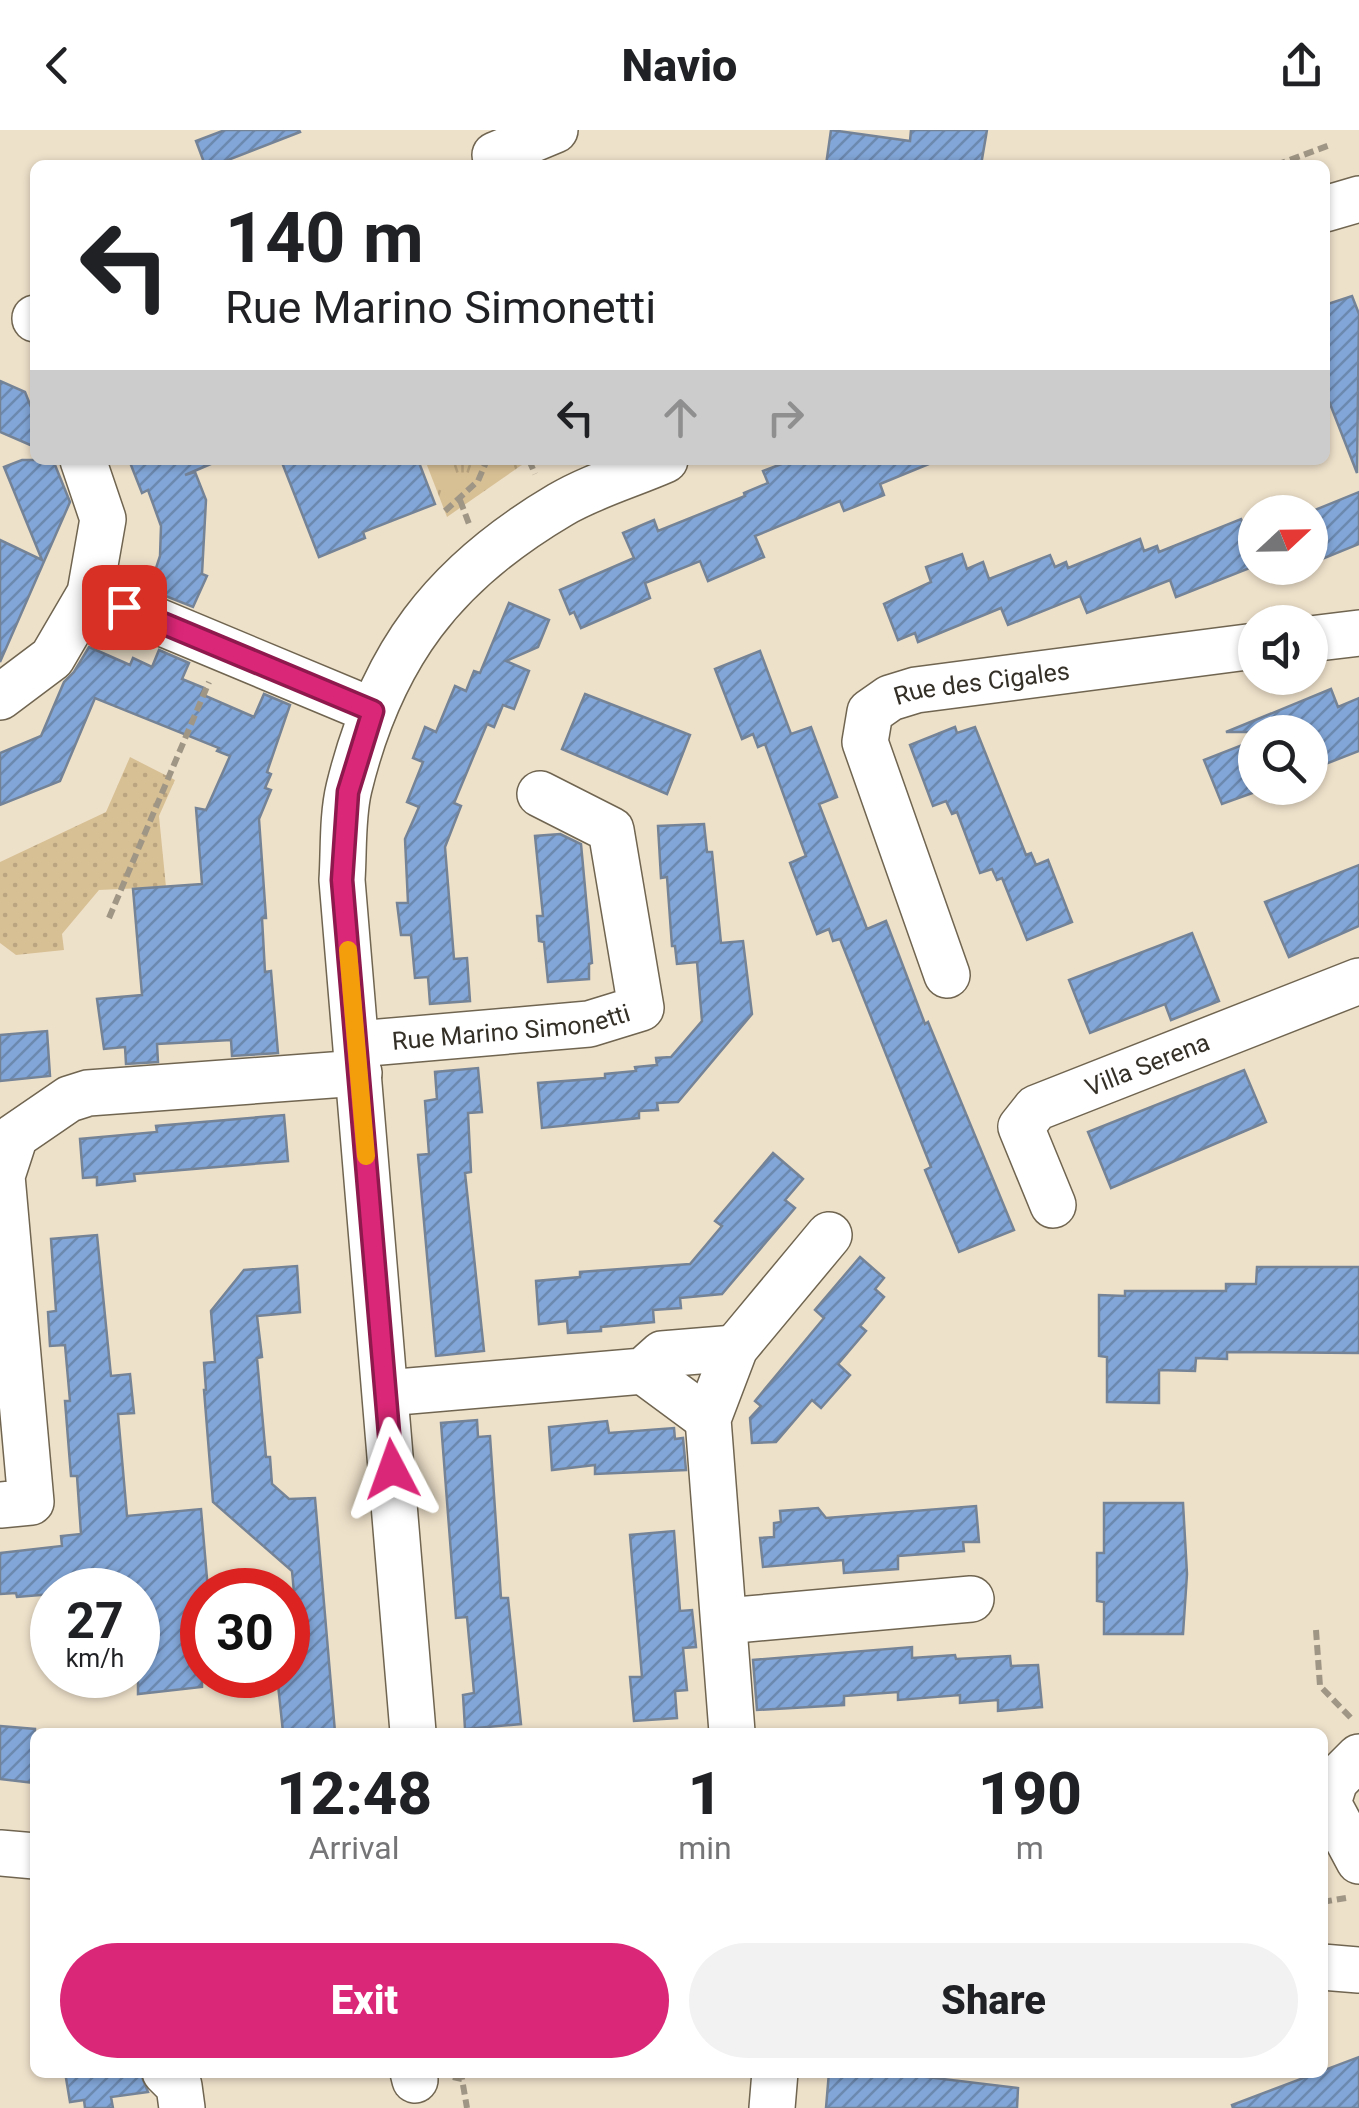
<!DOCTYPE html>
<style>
:root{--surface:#fff;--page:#f2f2f2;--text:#202124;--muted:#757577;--accent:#db2777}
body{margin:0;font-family:Roboto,sans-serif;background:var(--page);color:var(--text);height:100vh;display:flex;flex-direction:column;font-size:38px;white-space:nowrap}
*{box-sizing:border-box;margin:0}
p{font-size:32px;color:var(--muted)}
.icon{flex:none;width:55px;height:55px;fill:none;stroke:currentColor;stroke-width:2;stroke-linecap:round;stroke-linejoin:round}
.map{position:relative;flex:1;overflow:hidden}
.details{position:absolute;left:30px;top:1598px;width:1298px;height:350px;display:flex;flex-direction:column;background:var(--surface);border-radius:15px;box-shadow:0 2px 8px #0004}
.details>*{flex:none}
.top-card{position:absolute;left:30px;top:30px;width:1300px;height:305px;border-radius:15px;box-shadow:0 2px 8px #0004;background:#fff;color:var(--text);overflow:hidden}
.needle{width:65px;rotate:68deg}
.controls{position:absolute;left:1238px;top:365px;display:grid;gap:20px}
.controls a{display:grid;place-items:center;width:90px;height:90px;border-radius:50%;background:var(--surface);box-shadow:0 2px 8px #0004;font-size:50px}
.speed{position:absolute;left:30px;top:1438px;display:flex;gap:20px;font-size:50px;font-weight:700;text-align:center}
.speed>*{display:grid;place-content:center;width:130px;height:130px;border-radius:50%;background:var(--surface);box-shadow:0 2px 8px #0004;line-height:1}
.speed small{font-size:25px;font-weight:400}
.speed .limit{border:15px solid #d22;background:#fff;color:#111}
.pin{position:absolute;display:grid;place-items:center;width:85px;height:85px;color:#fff;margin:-42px;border-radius:20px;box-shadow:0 5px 15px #0006}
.me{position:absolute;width:110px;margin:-55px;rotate:356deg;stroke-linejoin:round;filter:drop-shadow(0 0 8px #0008)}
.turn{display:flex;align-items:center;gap:35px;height:210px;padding:0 30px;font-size:45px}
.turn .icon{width:130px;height:130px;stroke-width:2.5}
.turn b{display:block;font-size:70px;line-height:85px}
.lanes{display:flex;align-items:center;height:95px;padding:0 30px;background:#0003;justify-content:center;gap:50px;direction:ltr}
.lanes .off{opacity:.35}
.eta{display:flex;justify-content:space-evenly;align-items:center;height:170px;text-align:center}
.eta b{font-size:60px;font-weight:800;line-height:70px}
.button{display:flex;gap:20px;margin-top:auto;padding:20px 30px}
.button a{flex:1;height:115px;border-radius:60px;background:var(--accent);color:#fff;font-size:40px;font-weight:800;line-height:115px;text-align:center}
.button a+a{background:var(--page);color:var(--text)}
header{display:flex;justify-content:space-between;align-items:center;height:130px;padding:0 30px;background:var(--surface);font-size:45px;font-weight:800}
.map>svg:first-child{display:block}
.grass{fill:url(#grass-dots)}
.park{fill:url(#park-tufts)}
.building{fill:url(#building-hatch);stroke:#758397;stroke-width:2.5}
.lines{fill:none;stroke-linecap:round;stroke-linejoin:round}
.minor-casing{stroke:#706550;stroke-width:48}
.path{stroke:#a09685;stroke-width:6;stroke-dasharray:10 5;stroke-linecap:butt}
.minor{stroke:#fff;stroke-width:45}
.route-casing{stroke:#8e194d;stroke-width:25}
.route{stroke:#db2777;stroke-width:18}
.slow{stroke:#f59e0b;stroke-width:18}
.labels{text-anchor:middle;stroke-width:8;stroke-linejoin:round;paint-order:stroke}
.street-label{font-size:25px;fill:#342f27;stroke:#eee1ca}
</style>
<header><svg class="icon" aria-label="back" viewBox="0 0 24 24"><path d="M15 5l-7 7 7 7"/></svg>Navio<svg class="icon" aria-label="share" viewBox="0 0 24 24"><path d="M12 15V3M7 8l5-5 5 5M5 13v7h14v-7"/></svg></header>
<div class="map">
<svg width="1359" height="1978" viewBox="0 0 1359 1978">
<defs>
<pattern id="grass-dots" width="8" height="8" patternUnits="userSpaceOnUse" patternTransform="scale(2.5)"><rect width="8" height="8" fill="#d8c095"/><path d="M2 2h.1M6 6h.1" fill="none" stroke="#baa580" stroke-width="1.8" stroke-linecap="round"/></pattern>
<pattern id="park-tufts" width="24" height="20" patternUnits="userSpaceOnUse" patternTransform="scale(2.5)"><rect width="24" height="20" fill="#d8c095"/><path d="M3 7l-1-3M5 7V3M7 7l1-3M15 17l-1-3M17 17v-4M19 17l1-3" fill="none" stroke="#baa580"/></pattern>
<pattern id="building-hatch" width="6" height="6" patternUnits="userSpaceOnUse" patternTransform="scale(2.5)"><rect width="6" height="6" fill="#82a6d7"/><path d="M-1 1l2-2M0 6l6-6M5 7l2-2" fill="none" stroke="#6b88ae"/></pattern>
</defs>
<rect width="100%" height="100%" fill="#eee1ca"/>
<path class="grass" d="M 130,627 L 175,650 L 159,686 L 166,757 L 99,760 L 62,804 L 64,820 L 16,825 L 0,813 L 0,732 L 106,682 Z"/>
<path class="park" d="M 425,330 L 525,330 L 526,332 L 447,387 Z"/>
<g class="building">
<path d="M 225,0 L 299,0 L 300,2 L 215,35 L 205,35 L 196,11 Z"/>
<path d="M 831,0 L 910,11 L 911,0 L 987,0 L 981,35 L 826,35 Z"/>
<path d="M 1352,166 L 1359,184 L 1357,343 L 1325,261 L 1325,175 Z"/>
<path d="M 0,251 L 25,262 L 35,287 L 35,317 L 0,302 Z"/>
<path d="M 22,330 L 53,330 L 70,372 L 0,532 L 0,410 L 42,430 L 4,337 Z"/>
<path d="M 129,330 L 220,330 L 185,345 L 195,342 L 206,370 L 202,444 L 207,446 L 193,477 L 153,461 L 160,445 L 155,441 L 160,426 L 161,396 L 148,360 L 142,363 Z"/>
<path d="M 281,330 L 418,330 L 435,374 L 363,402 L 365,408 L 319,427 Z"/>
<path d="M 792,330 L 936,331 L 880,354 L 884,365 L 844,381 L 840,371 L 755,406 L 764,427 L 708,451 L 700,431 L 645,453 L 650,468 L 581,498 L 574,482 L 570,484 L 560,460 L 634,428 L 623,403 L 654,390 L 658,401 L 745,366 L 744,363 L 768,353 L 763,341 Z"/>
<path d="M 1359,362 L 1359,414 L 1310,434 L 1310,382 Z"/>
<path d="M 1241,389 L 1248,406 L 1255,403 L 1255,436 L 1176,467 L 1170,450 L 1087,483 L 1080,466 L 1008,495 L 1001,478 L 918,512 L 915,503 L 898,510 L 884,474 L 931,452 L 926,437 L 962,424 L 967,439 L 983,432 L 989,449 L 1050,425 L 1055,437 L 1066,432 L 1068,438 L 1140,409 L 1144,421 L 1157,416 L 1159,422 Z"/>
<path d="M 509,473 L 549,490 L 538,517 L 506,531 L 529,541 L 514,579 L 503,575 L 494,597 L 487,594 L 454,673 L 461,676 L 445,717 L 454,829 L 467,828 L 470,871 L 430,874 L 428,847 L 415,848 L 411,805 L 401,805 L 397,773 L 408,773 L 405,709 L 419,677 L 407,672 L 423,632 L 413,628 L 425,597 L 436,602 L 455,556 L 466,561 L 474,541 L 480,543 Z"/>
<path d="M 89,517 L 130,535 L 133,528 L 152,537 L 159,520 L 189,533 L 182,549 L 204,558 L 201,564 L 254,587 L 264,564 L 290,575 L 267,642 L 271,644 L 265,658 L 271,660 L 259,689 L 266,788 L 262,788 L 265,842 L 271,841 L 278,923 L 232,926 L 231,910 L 157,914 L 158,932 L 126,934 L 125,917 L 104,919 L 97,869 L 142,865 L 133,759 L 202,754 L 196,678 L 206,680 L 230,626 L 217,621 L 219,618 L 95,568 L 60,651 L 0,675 L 0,623 L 41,606 L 64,552 L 74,542 Z"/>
<path d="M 760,521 L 791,604 L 811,597 L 837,667 L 819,674 L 867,799 L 886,791 L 925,894 L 928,892 L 1014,1100 L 959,1122 L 925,1040 L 931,1037 L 840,809 L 833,811 L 829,799 L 817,804 L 790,733 L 806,726 L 765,614 L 758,617 L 753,604 L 742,609 L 715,539 Z"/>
<path d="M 1331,559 L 1338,577 L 1359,568 L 1359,621 L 1310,640 L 1310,602 L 1226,602 Z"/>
<path d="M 585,564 L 690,605 L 667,664 L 562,619 Z"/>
<path d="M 955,597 L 957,603 L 975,597 L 1026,725 L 1031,723 L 1036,735 L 1048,730 L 1072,792 L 1027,810 L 1002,748 L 997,750 L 992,739 L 980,743 L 957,682 L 952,684 L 946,671 L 933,676 L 910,615 Z"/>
<path d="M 1255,610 L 1255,662 L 1222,674 L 1204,630 Z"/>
<path d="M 704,694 L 707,722 L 712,722 L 721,813 L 743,811 L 752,884 L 678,972 L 657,973 L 658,980 L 639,981 L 639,988 L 542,998 L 538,953 L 605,948 L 605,944 L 636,941 L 635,937 L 657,935 L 656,928 L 671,927 L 702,891 L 697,832 L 677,834 L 675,816 L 672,816 L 667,747 L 661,748 L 658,696 Z"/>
<path d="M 560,704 L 581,714 L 592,833 L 589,834 L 589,849 L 548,852 L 544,812 L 539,811 L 537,786 L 543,786 L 535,706 Z"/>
<path d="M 1359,735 L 1359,796 L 1289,827 L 1265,772 Z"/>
<path d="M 1192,803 L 1219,871 L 1171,890 L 1165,874 L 1090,903 L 1069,850 Z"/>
<path d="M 47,901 L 50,946 L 0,951 L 0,905 Z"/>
<path d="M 478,938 L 482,982 L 468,983 L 471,1042 L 465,1043 L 484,1221 L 436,1226 L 418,1025 L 429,1024 L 425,971 L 437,969 L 435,942 Z"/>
<path d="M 1244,940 L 1266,992 L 1111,1058 L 1088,1002 Z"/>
<path d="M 284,985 L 288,1031 L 134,1044 L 135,1051 L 97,1055 L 97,1047 L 83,1048 L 80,1009 L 157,1002 L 156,996 Z"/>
<path d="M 773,1023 L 803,1049 L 785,1070 L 795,1078 L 722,1164 L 680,1168 L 681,1178 L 653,1180 L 654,1192 L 601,1197 L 601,1201 L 568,1203 L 567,1191 L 539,1194 L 536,1151 L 580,1147 L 580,1142 L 690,1134 L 722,1096 L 715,1091 Z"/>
<path d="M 97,1105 L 111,1246 L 130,1244 L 134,1283 L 118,1284 L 127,1386 L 201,1379 L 208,1460 L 202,1460 L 202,1557 L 138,1564 L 138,1460 L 52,1460 L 52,1464 L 17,1467 L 16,1463 L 0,1464 L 0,1423 L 62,1416 L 61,1406 L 81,1404 L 77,1346 L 71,1346 L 65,1271 L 70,1271 L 65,1215 L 50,1216 L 48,1182 L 56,1181 L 51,1109 Z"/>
<path d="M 860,1127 L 884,1148 L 875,1159 L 884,1167 L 860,1196 L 866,1201 L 838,1234 L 850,1245 L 821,1278 L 812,1270 L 776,1312 L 752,1313 L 750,1288 L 761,1276 L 755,1271 L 824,1188 L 815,1180 Z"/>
<path d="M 297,1136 L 300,1182 L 257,1186 L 262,1227 L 257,1228 L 266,1327 L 270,1327 L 272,1354 L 289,1369 L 315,1368 L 335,1602 L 283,1602 L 277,1545 L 288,1545 L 288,1486 L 296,1485 L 292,1441 L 213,1372 L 204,1260 L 206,1260 L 204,1233 L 215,1232 L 211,1181 L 244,1140 Z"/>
<path d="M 1257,1137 L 1359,1137 L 1359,1223 L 1227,1222 L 1227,1229 L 1196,1228 L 1195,1241 L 1159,1240 L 1159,1273 L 1107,1272 L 1107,1227 L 1099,1226 L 1099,1165 L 1125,1166 L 1125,1161 L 1226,1161 L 1226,1154 L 1256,1154 Z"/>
<path d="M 477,1290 L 478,1307 L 490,1306 L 501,1468 L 508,1468 L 521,1594 L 465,1599 L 463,1565 L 474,1563 L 467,1487 L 456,1488 L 441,1293 Z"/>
<path d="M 607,1291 L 609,1303 L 674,1298 L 675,1309 L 683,1308 L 686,1340 L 595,1344 L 595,1335 L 552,1340 L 549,1297 Z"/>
<path d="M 1104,1373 L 1183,1373 L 1187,1444 L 1183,1504 L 1104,1504 L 1104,1472 L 1097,1471 L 1097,1423 L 1104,1423 Z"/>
<path d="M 976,1376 L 979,1412 L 963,1412 L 964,1421 L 898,1426 L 898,1439 L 844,1443 L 843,1430 L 763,1437 L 760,1408 L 774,1407 L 774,1393 L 781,1392 L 780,1381 L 818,1378 L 826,1388 Z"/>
<path d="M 674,1401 L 680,1481 L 692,1480 L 696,1517 L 683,1518 L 687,1560 L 675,1561 L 677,1588 L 634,1591 L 630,1547 L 642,1547 L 630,1405 Z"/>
<path d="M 912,1517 L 912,1528 L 955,1525 L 956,1529 L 1010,1526 L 1011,1536 L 1038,1535 L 1042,1577 L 998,1581 L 998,1570 L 960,1573 L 960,1565 L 898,1570 L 898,1562 L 844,1566 L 844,1575 L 757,1580 L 753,1530 Z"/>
<path d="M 0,1596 L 35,1599 L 35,1653 L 0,1649 Z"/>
<path d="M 1359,1927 L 1359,1978 L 1233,1978 L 1232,1975 Z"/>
<path d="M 65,1942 L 140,1942 L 148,1962 L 111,1967 L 113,1978 L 85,1978 L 84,1970 L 70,1972 Z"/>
<path d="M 829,1942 L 927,1942 L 926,1947 L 1018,1958 L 1017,1978 L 826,1978 Z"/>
</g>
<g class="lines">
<defs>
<g id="minor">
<path d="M 495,25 L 555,0"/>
<path d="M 1325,79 L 1359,69"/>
<path d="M 35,188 L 35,189"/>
<path d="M 90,463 L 373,581"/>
<path d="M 1310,509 L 1359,503"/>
<path d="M 0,567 L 52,528 L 90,463 L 103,389 L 83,330"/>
<path id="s1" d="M 947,845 L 865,612 L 870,582 L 890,568 L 916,560 L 1255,516"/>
<path id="s2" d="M 357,914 L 589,894 L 641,878 L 611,700 L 540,664"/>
<path id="s3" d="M 1053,1075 L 1021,997 L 1036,978 L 1359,851"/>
<path d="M 643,1241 L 708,1289"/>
<path d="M 386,1263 L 643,1241 L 662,1224 L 735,1218"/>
<path d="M 0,1375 L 31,1372 L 2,1046 L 15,1006 L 69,969 L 88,963 L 359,943"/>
<path d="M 725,1491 L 971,1469"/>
<path d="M 413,1602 L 342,750 C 344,720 342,687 349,658 C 381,526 443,444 560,375 C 592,356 631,345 665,330"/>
<path d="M 732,1602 L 708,1289 L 735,1218 L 829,1105"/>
<path d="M 1359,1627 L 1335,1651 L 1328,1673 L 1359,1731"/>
<path d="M 0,1723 L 35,1726"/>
<path d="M 1322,1837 L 1359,1840"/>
<path d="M 165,1942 L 179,1956 L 182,1978"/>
<path d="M 413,1942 L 415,1950"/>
<path d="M 772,1978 L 775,1942"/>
</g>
</defs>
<use href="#minor" class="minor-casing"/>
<g class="path">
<path d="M 1276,35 L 1330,15"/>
<path d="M 529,330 L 535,344"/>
<path d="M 460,370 L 469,394"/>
<path d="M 445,381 L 478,351 L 487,330"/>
<path d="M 109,788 L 209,552"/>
<path d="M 1316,1500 L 1320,1556 L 1351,1588"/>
<path d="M 1322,1772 L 1346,1768"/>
<path d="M 453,1947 L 462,1949 L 467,1978"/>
</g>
<use href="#minor" class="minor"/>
</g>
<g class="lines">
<defs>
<path id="route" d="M 124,477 L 373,581 L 348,662 L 342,750 L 392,1339"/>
</defs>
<use href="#route" class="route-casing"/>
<use href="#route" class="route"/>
<path class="slow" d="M 348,820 L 366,1026"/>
</g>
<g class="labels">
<g class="street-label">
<text dy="9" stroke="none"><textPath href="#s1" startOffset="395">Rue des Cigales</textPath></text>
<text dy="9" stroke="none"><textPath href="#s2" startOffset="155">Rue Marino Simonetti</textPath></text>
<text dy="9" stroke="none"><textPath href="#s3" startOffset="228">Villa Serena</textPath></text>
</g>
</g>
</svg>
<div class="controls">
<a><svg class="needle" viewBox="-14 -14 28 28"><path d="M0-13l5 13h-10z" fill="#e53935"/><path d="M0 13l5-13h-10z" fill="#757577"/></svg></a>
<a><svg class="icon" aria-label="sound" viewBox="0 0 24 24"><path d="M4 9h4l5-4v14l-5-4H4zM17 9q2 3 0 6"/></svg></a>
<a><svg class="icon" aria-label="search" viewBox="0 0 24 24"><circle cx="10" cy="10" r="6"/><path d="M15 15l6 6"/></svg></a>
</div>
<div class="speed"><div>27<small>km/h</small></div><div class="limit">30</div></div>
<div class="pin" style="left:124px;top:477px;background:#d93025"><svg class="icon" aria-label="arrive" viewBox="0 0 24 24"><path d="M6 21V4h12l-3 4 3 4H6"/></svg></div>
<svg class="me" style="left:392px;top:1339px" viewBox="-20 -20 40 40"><path d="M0-17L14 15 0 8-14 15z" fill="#db2777" stroke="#fff" stroke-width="4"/></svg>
<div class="top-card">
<div class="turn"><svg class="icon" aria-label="left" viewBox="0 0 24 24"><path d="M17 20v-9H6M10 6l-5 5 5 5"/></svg><div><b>140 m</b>Rue Marino Simonetti</div></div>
<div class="lanes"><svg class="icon" aria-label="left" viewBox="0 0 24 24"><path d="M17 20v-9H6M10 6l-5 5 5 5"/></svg><svg class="icon off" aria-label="ahead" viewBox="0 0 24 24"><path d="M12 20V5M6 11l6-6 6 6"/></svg><svg class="icon off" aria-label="right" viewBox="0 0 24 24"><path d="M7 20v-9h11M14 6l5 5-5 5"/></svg></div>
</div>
<section class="details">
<div class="eta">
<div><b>12:48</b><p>Arrival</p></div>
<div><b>1</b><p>min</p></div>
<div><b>190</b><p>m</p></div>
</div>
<div class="button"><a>Exit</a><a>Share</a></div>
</section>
</div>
